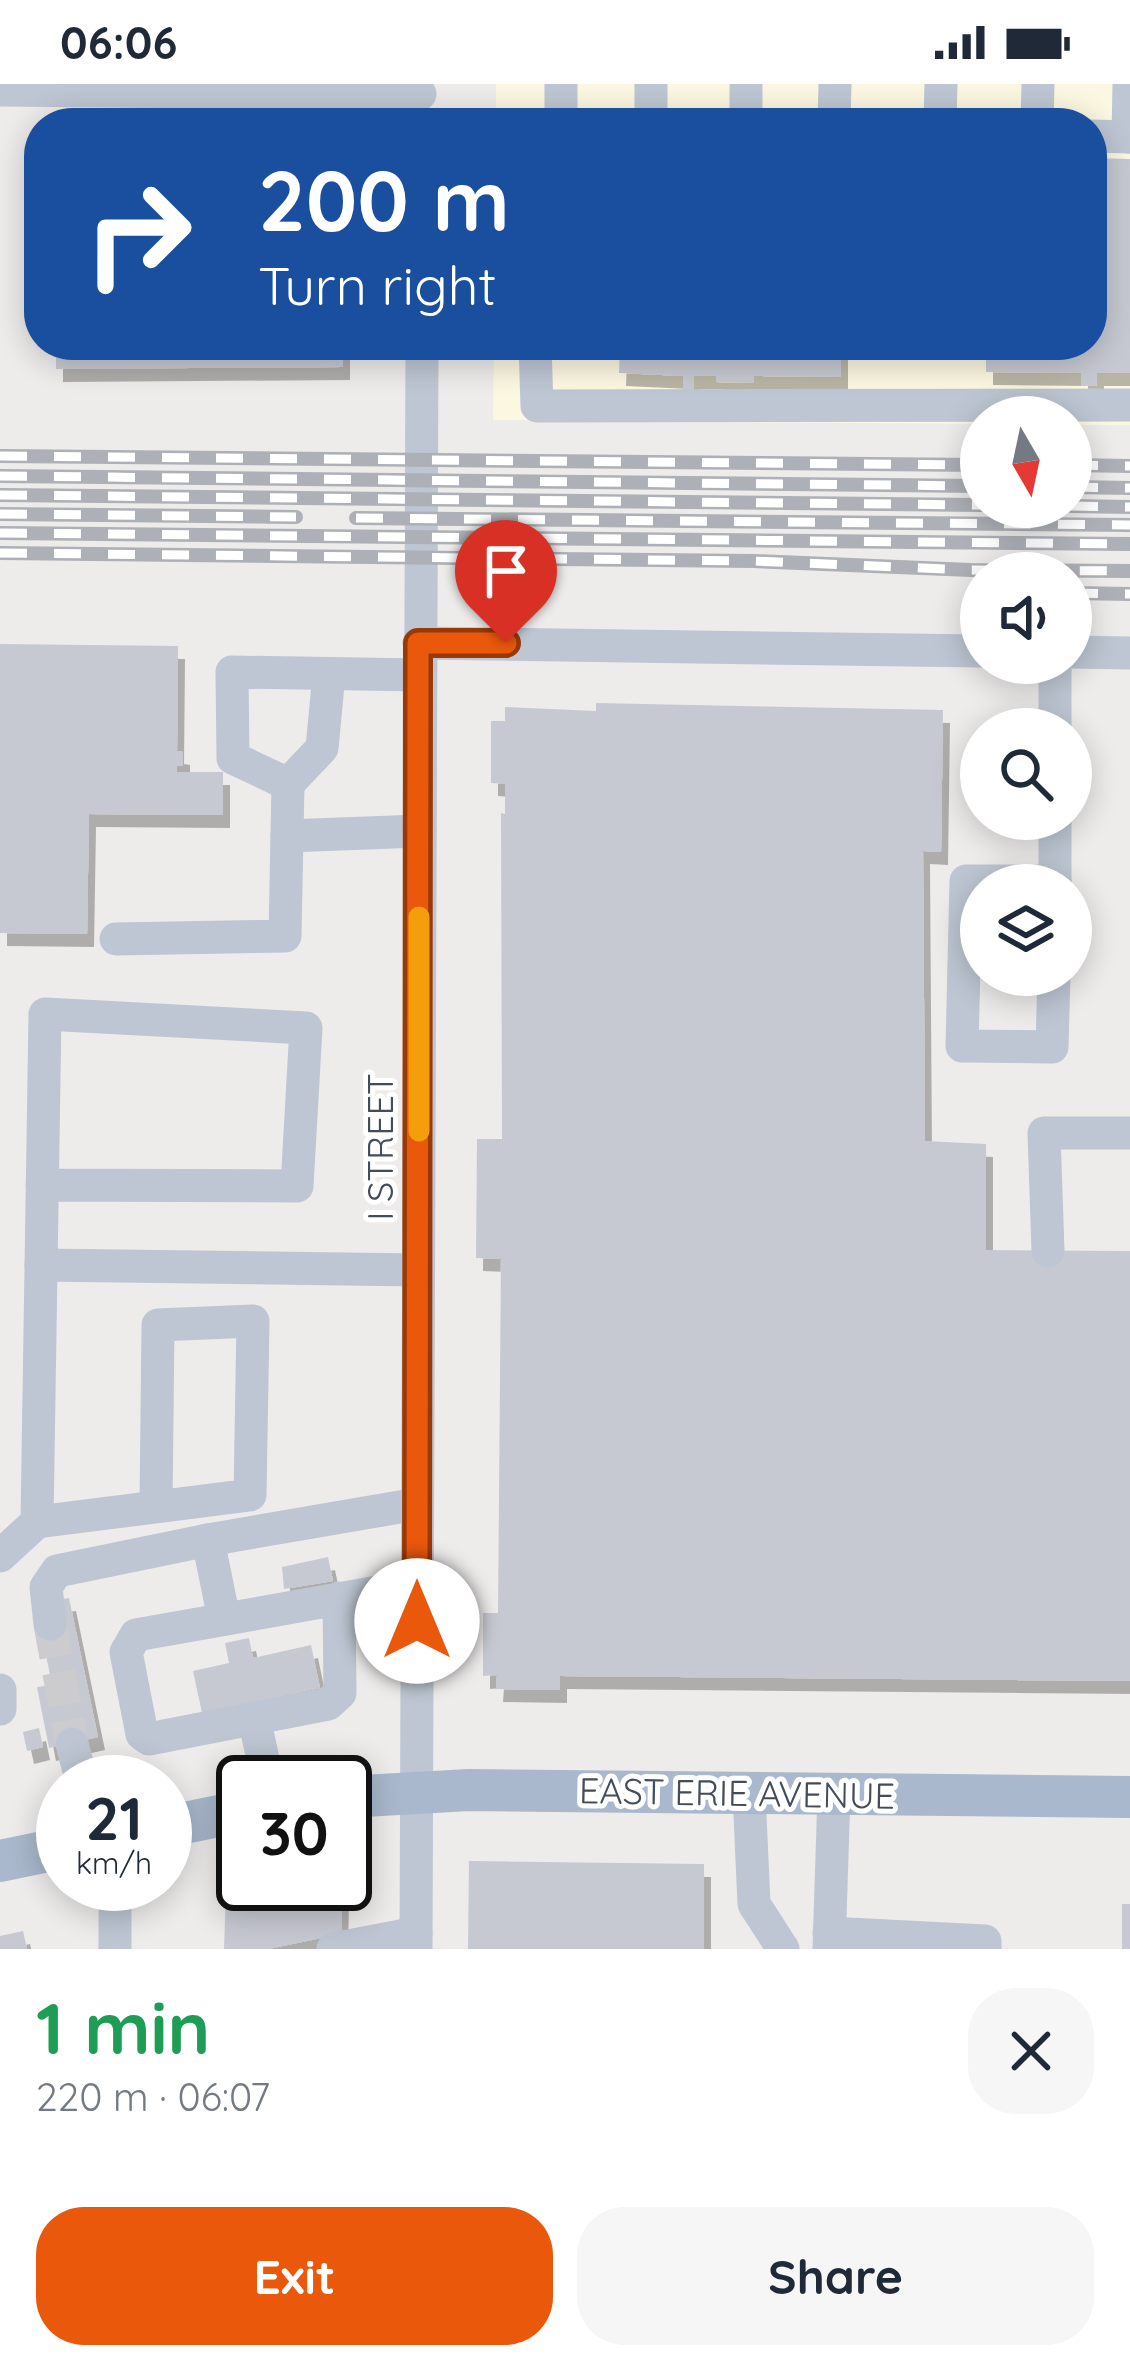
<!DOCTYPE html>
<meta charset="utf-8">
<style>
:root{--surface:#fff;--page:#f6f6f7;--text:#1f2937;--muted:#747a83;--accent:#ea580c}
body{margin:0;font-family:Quicksand,sans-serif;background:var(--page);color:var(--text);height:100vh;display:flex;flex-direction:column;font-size:45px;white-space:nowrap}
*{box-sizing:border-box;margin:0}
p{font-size:39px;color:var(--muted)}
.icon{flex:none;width:66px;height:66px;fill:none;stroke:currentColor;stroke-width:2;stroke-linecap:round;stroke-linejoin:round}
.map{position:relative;height:1865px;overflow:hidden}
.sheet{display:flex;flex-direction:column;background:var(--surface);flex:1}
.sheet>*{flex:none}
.guide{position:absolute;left:24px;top:24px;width:1083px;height:252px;border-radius:48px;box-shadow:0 6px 30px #0003;background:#1a4fa0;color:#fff;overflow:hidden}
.needle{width:78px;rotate:171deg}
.buttons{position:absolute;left:960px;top:312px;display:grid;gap:24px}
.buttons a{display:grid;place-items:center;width:132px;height:132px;border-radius:50%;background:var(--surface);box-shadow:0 6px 30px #0003;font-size:60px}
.speed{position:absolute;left:36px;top:1671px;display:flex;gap:24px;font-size:60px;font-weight:700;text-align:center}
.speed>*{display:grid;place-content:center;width:156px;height:156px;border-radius:50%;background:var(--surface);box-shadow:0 6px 30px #0003;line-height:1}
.speed small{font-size:30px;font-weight:400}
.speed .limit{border:6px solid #111;border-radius:18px;background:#fff;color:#111}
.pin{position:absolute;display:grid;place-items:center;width:102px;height:102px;color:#fff;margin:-123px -51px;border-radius:50% 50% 50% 0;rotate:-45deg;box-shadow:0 0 12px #0007}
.pin .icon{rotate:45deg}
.me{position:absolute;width:132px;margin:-66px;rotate:0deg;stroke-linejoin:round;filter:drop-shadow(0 0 9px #0008)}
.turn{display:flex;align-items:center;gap:42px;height:252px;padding:0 36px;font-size:54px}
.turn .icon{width:156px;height:156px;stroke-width:2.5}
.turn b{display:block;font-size:84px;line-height:102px}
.round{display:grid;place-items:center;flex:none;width:126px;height:126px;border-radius:48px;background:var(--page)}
.head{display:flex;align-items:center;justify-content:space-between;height:204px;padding:0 36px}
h1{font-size:72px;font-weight:700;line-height:90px;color:#1e9e55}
.cta{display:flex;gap:24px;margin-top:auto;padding:24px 36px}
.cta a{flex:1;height:138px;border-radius:48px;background:var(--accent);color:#fff;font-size:48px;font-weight:700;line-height:138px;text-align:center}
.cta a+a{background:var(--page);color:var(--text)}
.status{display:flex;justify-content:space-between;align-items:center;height:84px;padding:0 60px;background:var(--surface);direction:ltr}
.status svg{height:33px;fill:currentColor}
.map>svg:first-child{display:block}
.commercial{fill:#fcf7e1}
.building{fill:#c7c9d2;filter:url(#shadow)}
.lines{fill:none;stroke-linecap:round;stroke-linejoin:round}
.minor-tunnel{stroke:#cccbce;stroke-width:33;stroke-dasharray:33 16;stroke-linecap:butt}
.minor{stroke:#bdc6d2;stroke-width:33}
.major{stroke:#a9b8cc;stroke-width:42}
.rail-casing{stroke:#adb0b6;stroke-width:14}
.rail{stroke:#fff;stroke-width:9;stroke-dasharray:27;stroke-linecap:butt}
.route-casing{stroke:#983908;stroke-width:30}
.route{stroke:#ea580c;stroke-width:21}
.slow{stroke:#f59e0b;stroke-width:21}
.labels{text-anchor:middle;stroke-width:10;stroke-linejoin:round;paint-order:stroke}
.street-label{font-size:36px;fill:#434d59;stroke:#fff}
</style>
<div class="status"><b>06:06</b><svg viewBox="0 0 49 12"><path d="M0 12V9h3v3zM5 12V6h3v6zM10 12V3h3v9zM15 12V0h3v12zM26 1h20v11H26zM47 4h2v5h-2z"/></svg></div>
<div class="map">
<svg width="1130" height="1865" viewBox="0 0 1130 1865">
<defs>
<filter id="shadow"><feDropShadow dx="7" dy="13" stdDeviation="0" flood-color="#0004"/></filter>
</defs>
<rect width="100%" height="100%" fill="#eeebeb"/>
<path class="commercial" d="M 496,0 L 1130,0 L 1130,341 L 1071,341 L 1071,333 L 981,333 L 981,340 L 493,336 L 494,261 L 1092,261 L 1092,39 L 496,39 Z"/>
<g class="building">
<path d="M 1092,74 L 1130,75 L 1130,289 L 1097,289 L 1097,302 L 1081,302 L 1081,289 L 986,288 L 986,261 L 1092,261 Z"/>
<path d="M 56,261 L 343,261 L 343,283 L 56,285 Z"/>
<path d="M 620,261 L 841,261 L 841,293 L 754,292 L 754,299 L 716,298 L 716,292 L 694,292 L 694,313 L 683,313 L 683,292 L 619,289 Z"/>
<path d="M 0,560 L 178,562 L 177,667 L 183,668 L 183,682 L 177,682 L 177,688 L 223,688 L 223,731 L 89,730 L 87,850 L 0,849 Z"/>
<path d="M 596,619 L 943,626 L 941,768 L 923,767 L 925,1057 L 986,1060 L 986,1166 L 1130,1167 L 1130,1597 L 560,1592 L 560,1606 L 496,1605 L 497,1591 L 483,1592 L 483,1529 L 498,1529 L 501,1175 L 476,1174 L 477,1055 L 502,1055 L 501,729 L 505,730 L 505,700 L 491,699 L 491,637 L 505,637 L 505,623 L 596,627 Z"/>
<path d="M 328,1473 L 333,1497 L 284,1505 L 282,1483 Z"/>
<path d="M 69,1514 L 98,1653 L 49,1664 L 37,1603 L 52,1601 L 40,1541 L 61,1515 Z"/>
<path d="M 249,1554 L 253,1574 L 311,1561 L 320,1604 L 202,1629 L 193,1587 L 229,1579 L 225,1559 Z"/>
<path d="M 39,1644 L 43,1663 L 27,1667 L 23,1648 Z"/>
<path d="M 469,1777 L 704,1780 L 704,1865 L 468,1865 Z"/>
<path d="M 259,1800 L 342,1800 L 341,1863 L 323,1865 L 321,1854 L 268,1865 L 224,1865 L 226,1807 Z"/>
<rect x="1122" y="1820" width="8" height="45"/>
<path d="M 23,1847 L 27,1865 L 0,1865 L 0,1852 Z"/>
</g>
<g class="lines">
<path class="minor-tunnel" d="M 50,1540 L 72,1660"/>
<g class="minor">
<path d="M 561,0 L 561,39"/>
<path d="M 0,6 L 420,10"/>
<path d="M 651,39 L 651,0"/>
<path d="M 746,39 L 746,0"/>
<path d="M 834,39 L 835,0"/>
<path d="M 940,39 L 941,0"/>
<path d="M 1037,39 L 1038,0"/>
<path d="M 1092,52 L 1130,53"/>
<path d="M 1128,53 L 1129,0"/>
<path d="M 535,261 L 537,322 L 1130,321"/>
<path d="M 419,559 L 981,567"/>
<path d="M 1071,568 L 1130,569"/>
<path d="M 1055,579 L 1055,645"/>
<path d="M 288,700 L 322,664 L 329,590"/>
<path d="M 1055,735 L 1055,801"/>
<path d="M 287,752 L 420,747"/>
<path d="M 116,855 L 285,852 L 288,700 L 233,674 L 232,588 L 420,591"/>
<path d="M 1054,891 L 1052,963 L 962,962 L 966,797 L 1055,797"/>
<path d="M 1048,1167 L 1044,1049 L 1130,1049"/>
<path d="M 41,1181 L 418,1186"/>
<path d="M 37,1438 L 250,1411 L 253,1237 L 158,1241 L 156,1422"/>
<path d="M 208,1456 L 224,1535"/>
<path d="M 0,1472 L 37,1438 L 45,930 L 306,944 L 297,1102 L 42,1101"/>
<path d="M 339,1514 L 340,1609 L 328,1620 L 149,1655 L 142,1650 L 126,1568 L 136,1551 L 417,1501"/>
<path d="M 50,1540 L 46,1503 L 57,1487 L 208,1456 L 417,1420"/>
<path d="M 0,1606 L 0,1625"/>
<path d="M 254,1634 L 268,1698"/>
<path d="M 72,1660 L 82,1698"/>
<path d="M 749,1709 L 754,1820 L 783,1865"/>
<path d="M 115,1800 L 115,1865"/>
<path d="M 829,1849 L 985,1857 L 985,1865"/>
<path d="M 333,1865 L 416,1849"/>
<path d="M 416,1865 L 422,261"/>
<path d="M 829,1865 L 834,1710"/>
</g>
<g class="major">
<path d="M 345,1713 L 469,1706 L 1130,1713"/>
<path d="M 165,1743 L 243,1727"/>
<path d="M 0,1777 L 63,1764"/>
</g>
<defs>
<g id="rail">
<path d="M 0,372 L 981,381"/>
<path d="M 1071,381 L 1130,382"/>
<path d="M 0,392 L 981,402"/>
<path d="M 1071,403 L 1130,404"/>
<path d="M 0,411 L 981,421"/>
<path d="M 1071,422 L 1130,423"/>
<path d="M 0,430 L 296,433"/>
<path d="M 356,434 L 1130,441"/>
<path d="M 0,449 L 1130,460"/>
<path d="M 0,469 L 753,477 L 971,486 L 1130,487"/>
<path d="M 1071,509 L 1130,510"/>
</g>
</defs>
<use href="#rail" class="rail-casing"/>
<use href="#rail" class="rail"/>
</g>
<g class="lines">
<defs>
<path id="route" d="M 417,1537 L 418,559 L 506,559"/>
</defs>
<use href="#route" class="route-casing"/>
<use href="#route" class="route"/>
<path class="slow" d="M 419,1047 L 419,833"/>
</g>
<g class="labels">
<g class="street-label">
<text transform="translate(380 1063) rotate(-90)" y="13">I STREET</text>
<text transform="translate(737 1709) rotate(1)" y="13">EAST ERIE AVENUE</text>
</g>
</g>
</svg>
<div class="buttons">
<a><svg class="needle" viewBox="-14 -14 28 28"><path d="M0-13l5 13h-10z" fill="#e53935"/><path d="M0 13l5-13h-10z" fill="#747a83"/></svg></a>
<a><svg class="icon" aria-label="sound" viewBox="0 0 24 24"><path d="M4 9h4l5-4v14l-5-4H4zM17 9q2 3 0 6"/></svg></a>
<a><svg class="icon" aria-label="search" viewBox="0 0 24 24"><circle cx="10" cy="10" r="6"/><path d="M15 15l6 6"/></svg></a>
<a><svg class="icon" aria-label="layers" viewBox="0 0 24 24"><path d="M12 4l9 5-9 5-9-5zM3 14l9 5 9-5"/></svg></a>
</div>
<div class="speed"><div>21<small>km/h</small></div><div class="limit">30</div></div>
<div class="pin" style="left:506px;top:559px;background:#d93025"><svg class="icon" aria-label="arrive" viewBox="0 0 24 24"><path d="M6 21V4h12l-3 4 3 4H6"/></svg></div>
<svg class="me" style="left:417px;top:1537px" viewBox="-20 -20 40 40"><circle r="19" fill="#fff"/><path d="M0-13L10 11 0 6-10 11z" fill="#ea580c"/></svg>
<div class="guide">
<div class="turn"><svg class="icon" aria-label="right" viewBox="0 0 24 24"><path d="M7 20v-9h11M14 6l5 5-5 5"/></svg><div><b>200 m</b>Turn right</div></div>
</div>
</div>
<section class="sheet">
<div class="head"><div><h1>1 min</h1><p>220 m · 06:07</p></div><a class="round"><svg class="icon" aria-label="close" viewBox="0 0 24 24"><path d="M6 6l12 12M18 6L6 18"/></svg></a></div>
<div class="cta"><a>Exit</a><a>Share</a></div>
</section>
